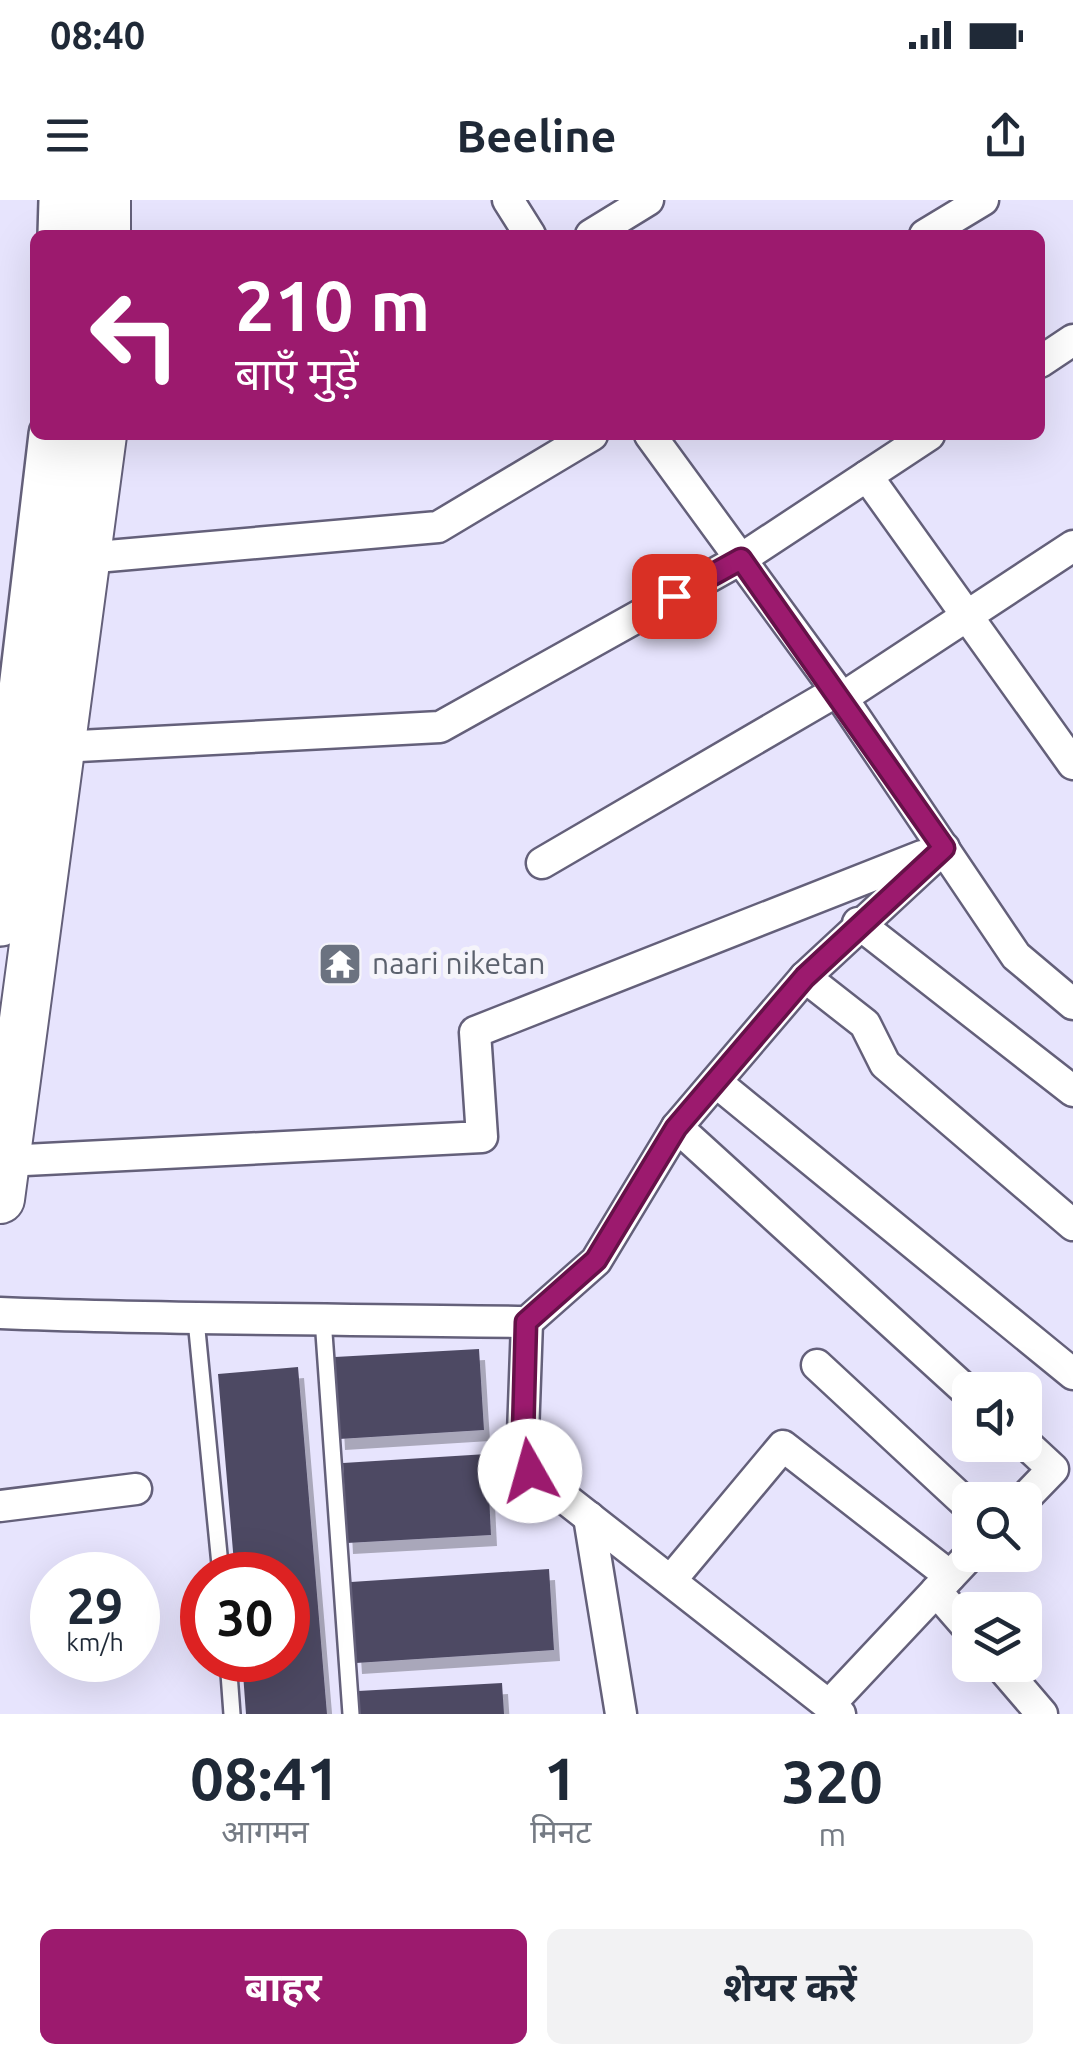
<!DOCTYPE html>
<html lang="hi">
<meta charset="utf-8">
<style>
:root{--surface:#fff;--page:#f2f2f3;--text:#1f2937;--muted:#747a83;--accent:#9c1a6e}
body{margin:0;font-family:Ubuntu,"Noto Sans Devanagari",sans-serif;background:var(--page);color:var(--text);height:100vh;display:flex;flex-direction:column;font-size:38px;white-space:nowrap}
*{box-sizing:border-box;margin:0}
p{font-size:32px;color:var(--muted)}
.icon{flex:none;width:55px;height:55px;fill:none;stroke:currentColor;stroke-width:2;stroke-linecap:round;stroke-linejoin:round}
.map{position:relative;height:1514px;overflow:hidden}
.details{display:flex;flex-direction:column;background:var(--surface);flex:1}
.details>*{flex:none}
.guide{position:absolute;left:30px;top:30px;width:1015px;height:210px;border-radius:15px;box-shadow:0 10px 40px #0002;background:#9c1a6e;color:#fff;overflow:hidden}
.fabs{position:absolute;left:952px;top:1172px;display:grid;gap:20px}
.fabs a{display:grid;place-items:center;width:90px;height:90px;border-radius:15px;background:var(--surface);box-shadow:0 10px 40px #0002;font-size:50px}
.speed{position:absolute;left:30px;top:1352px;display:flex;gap:20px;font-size:50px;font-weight:700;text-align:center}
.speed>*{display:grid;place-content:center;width:130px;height:130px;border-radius:50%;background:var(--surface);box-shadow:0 10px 40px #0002;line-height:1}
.speed small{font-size:25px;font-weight:400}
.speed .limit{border:15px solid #d22;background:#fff;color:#111}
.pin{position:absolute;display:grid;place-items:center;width:85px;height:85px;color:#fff;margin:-42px;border-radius:20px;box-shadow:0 5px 15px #0006}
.me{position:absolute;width:110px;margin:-55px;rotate:353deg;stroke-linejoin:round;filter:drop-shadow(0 0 8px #0008)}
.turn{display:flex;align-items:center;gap:35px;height:210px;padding:0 40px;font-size:45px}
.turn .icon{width:130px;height:130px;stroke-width:2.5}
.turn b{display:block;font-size:70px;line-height:85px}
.eta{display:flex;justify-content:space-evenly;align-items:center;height:170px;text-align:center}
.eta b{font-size:60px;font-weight:700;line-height:70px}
.primary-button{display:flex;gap:20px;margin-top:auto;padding:20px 40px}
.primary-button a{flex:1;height:115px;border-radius:15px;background:var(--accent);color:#fff;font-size:40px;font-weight:700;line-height:115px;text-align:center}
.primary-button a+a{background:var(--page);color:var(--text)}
.status{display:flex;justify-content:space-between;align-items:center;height:70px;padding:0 50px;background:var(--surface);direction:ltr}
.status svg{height:28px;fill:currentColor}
header{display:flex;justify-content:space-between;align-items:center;height:130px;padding:0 40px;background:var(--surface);font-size:45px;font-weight:700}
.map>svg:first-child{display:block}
.building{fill:#4e4a64;filter:url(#shadow)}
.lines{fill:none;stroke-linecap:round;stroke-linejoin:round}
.lane-casing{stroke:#64607a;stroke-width:20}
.street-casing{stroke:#64607a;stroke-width:35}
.primary-casing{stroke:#64607a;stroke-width:52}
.highway-casing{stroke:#64607a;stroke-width:60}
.lane{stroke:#fff;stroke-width:15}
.street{stroke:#fff;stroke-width:30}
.primary{stroke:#fff;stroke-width:48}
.highway{stroke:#fff;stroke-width:55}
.route-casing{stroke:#651148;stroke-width:25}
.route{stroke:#9c1a6e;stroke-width:18}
.labels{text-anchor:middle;stroke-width:10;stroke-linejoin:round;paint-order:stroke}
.worship-label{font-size:30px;fill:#5b616d;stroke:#f5f4fa;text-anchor:start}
</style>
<div class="status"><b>08:40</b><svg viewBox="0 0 49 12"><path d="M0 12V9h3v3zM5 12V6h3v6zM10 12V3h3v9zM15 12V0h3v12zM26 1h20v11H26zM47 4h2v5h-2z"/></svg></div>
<header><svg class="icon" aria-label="menu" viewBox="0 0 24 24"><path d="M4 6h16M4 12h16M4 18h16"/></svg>Beeline<svg class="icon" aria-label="share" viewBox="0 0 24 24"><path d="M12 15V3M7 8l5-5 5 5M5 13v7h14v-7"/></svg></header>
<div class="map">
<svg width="1073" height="1514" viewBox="0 0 1073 1514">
<defs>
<filter id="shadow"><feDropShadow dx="6" dy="11" stdDeviation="0" flood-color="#0004"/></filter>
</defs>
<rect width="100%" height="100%" fill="#e7e4fd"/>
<g class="building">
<path d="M 479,1149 L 484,1230 L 339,1239 L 335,1157 Z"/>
<path d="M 298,1167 L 327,1514 L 246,1514 L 242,1460 L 288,1460 L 288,1375 L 235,1375 L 218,1174 Z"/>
<path d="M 487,1254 L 491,1335 L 347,1343 L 343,1263 Z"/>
<path d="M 549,1369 L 554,1450 L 356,1463 L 351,1382 Z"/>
<path d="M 502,1483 L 504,1514 L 359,1514 L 358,1491 Z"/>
</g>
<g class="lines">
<defs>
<g id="lane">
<path d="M 323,1119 L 351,1514"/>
<path d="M 196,1120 L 221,1375"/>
<path d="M 228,1460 L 232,1514"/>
</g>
<g id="street">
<path d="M 508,0 L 530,35"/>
<path d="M 591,35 L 648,0"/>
<path d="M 925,35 L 983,0"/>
<path d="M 1040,162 L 1073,140"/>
<path d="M 650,235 L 842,498 L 1073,346"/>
<path d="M 867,276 L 1073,564"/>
<path d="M 85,358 L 438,327 L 592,235"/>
<path d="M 842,498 L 1016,756 L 1073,804"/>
<path d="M 60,547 L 440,527 L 741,359 L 929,235"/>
<path d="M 542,663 L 837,491"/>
<path d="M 858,723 L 1073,891"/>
<path d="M 805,777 L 865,824 L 885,864 L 1073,1025"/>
<path d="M 716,882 L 1073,1174"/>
<path d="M 677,927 L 970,1194"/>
<path d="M 5,961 L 482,937 L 475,832 L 922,656"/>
<path d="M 0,1113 C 176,1120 351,1119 527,1122 L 596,1061 L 677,927 L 805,777 L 944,648"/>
<path d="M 527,1122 L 523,1234 L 530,1271 L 840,1514"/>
<path d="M 817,1165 L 970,1307"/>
<path d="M 1023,1300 L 1053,1269 L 1025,1243"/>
<path d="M 0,1306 L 136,1289"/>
<path d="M 589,1317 L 621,1514"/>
<path d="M 671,1380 L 783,1246 L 950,1376"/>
<path d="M 936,1391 L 970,1430"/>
<path d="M 1000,1465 L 1042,1514"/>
<path d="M 830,1504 L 970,1355"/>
</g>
<g id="primary">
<path d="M 106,35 L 106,0"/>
<path d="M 0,999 L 102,235"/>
</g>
<g id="highway">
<path d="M 66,35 L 67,0"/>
<path d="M 0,718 L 57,235"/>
</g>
</defs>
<use href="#lane" class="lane-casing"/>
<use href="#street" class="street-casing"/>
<use href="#primary" class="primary-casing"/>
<use href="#highway" class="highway-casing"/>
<use href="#lane" class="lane"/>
<use href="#street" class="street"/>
<use href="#primary" class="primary"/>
<use href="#highway" class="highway"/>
</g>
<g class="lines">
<defs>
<path id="route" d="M 530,1271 L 523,1234 L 526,1122 L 596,1060 L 676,928 L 805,777 L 944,648 L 741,359 L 674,396"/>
</defs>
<use href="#route" class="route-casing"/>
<use href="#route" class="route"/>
</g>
<defs>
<symbol id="temple-square" viewBox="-11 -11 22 22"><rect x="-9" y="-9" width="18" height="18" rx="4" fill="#6b7280" stroke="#f5f4fa"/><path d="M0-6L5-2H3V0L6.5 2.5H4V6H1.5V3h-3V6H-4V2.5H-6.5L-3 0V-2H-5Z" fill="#fff"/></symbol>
</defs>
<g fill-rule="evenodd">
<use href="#temple-square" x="315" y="739" width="50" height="50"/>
</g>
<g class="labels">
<g class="worship-label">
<text x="372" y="774">naari niketan</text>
</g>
</g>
</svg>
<div class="fabs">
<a><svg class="icon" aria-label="sound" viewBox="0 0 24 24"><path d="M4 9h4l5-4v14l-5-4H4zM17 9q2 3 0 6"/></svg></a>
<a><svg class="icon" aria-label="search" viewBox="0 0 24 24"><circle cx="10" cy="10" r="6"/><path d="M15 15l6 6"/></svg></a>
<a><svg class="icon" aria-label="layers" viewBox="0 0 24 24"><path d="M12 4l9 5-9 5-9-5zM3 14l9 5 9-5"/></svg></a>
</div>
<div class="speed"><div>29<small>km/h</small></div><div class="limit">30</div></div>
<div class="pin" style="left:674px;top:396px;background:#d93025"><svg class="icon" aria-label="arrive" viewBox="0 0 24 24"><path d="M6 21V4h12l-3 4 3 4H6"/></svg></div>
<svg class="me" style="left:530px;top:1271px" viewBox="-20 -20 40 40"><circle r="19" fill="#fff"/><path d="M0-13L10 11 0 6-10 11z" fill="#9c1a6e"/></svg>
<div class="guide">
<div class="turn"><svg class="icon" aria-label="left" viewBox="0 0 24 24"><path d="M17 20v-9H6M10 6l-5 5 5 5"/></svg><div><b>210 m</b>बाएँ मुड़ें</div></div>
</div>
</div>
<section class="details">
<div class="eta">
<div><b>08:41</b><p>आगमन</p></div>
<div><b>1</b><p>मिनट</p></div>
<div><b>320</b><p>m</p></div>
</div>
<div class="primary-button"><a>बाहर</a><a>शेयर करें</a></div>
</section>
